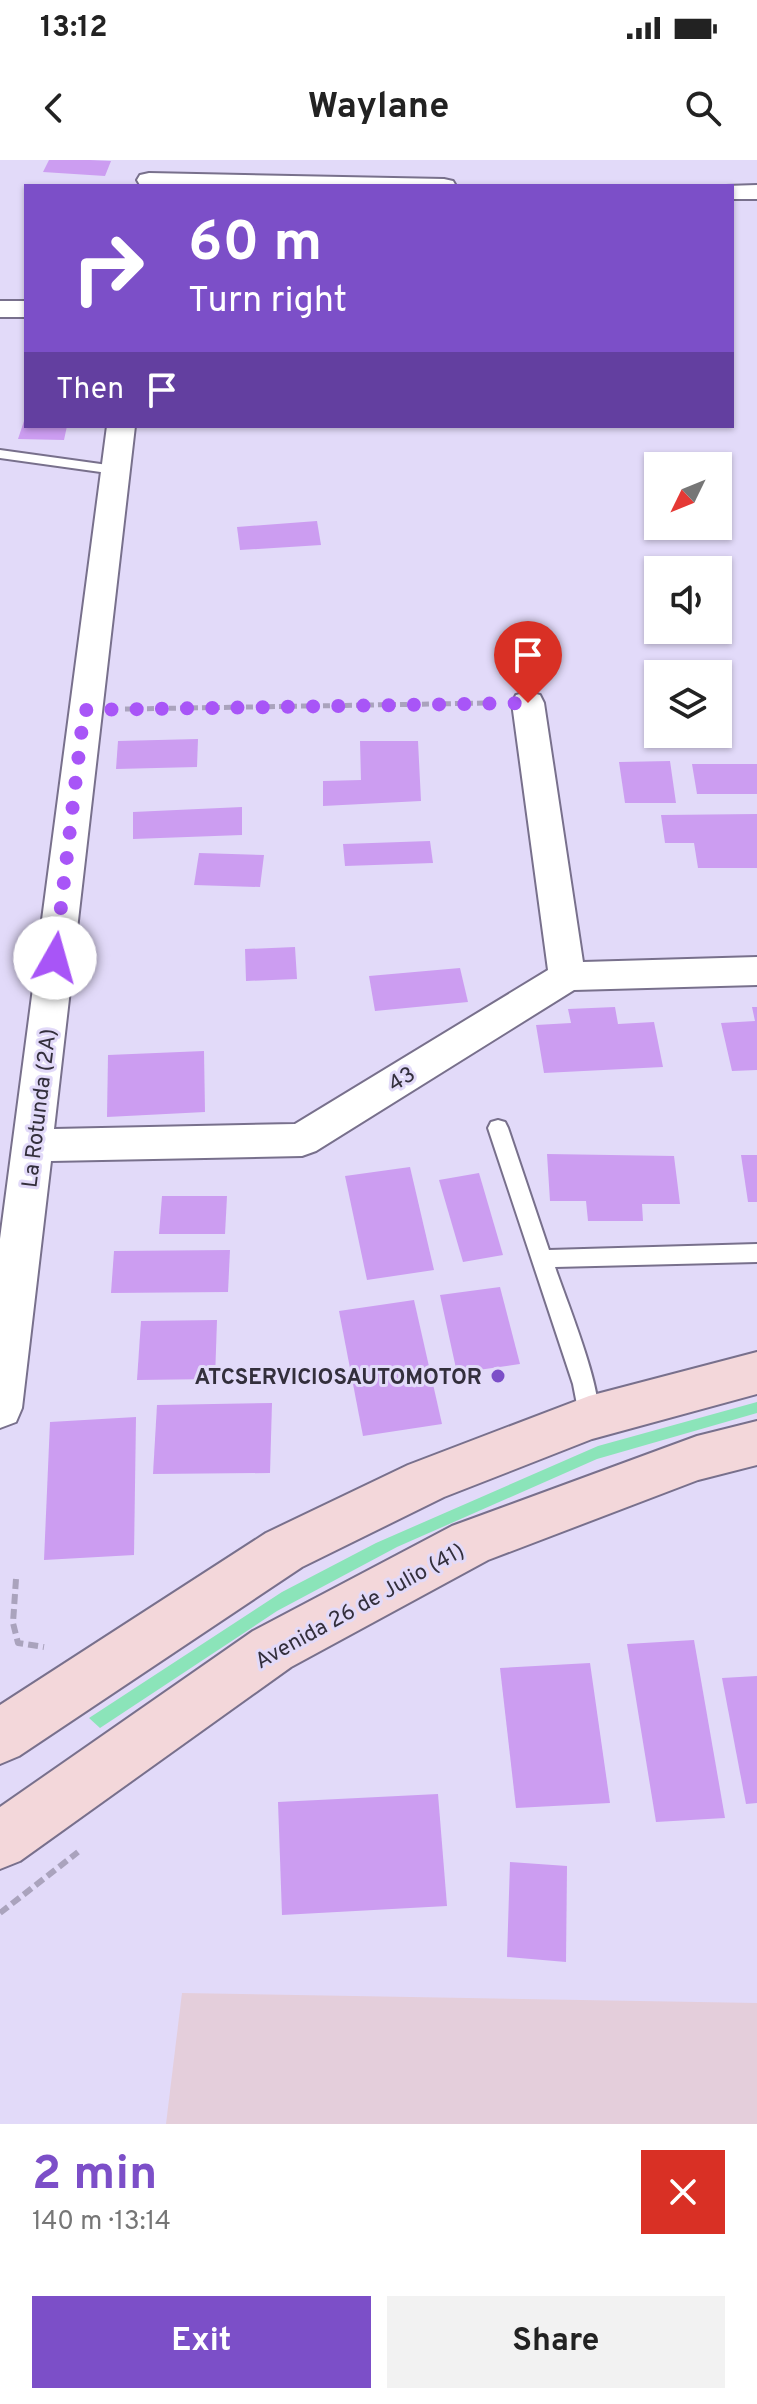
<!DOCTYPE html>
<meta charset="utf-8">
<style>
:root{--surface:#fff;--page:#f2f2f2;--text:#222;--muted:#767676;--accent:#7c4fc8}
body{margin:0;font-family:Overpass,sans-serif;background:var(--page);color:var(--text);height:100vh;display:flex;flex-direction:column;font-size:30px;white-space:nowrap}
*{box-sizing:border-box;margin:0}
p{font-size:26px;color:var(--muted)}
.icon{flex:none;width:44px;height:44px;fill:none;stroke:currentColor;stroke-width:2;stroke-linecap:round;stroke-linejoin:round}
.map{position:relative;height:1964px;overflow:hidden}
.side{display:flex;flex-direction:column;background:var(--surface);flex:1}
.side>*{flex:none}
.top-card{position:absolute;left:24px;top:24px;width:710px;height:244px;border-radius:0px;box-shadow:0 2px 6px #0004;background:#7c4fc8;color:#fff;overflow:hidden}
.needle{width:52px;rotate:227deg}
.tools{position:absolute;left:644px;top:292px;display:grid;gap:16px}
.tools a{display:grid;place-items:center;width:88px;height:88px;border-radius:0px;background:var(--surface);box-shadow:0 2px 6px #0004;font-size:40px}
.pin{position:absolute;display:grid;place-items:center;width:68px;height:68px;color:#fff;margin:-82px -34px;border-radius:50% 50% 50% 0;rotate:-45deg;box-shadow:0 0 8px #0007}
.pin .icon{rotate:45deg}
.me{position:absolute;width:88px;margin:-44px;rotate:7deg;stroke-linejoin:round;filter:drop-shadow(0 0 6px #0008)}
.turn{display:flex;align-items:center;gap:28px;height:168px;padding:0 32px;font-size:36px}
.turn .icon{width:104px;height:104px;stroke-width:2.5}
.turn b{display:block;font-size:56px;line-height:68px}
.then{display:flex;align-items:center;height:76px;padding:0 32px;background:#0003;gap:16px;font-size:30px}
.round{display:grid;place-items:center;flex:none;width:84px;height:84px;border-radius:0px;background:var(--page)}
.summary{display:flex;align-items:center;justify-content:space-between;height:136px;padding:0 32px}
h1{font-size:48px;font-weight:700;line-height:60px;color:var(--accent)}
.button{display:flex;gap:16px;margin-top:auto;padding:16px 32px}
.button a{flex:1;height:92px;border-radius:0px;background:var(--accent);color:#fff;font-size:32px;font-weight:700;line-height:92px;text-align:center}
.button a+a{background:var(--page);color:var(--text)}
.status{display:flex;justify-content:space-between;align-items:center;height:56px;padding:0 40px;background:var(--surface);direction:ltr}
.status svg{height:22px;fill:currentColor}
header{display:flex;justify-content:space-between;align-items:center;height:104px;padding:0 32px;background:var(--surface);font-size:36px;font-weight:700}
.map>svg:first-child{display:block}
.industrial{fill:#e4cedb}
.green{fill:#8be4b9}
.building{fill:#cc9df1}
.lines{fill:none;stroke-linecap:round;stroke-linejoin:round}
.lane-casing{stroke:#78708c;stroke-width:4}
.street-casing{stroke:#78708c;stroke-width:4}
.secondary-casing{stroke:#78708c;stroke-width:4}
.path-far1{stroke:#aaa3bd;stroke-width:5;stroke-dasharray:7 4;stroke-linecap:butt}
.path{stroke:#aaa3bd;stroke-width:6;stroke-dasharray:10 5;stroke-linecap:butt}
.lane{fill:#fff;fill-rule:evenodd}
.street{fill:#fff;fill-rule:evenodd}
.secondary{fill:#f3d7da;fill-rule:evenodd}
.route{stroke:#a855f7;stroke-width:14;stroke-dasharray:0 25.2}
.poi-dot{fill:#7c4fc8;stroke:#e2daf9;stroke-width:3}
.labels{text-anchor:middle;stroke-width:6;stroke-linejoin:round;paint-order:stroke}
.street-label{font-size:22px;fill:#332f3c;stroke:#e2daf9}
.poi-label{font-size:22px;font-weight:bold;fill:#332f3c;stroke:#e2daf9;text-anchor:end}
</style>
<div class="status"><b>13:12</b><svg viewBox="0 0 49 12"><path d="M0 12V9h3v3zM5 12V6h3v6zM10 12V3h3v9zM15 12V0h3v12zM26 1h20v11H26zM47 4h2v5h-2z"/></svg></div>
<header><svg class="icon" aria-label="back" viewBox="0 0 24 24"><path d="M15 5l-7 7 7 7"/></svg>Waylane<svg class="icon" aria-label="search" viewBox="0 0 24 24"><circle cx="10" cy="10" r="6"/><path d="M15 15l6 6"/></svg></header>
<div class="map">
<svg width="757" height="1964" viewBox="0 0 757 1964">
<rect width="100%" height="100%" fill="#e2daf9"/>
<path class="industrial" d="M 182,1833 L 757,1843 L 757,1964 L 166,1964 Z"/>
<path class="green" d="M 757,1242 L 757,1253 L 597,1299 L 397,1387 L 277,1451 L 100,1568 L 89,1558 L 282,1432 L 376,1383 L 598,1286 Z"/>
<g class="building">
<path d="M 49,0 L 90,0 L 111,1 L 105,16 L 43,12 Z"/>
<path d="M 26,255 L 26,266 L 67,266 L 64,280 L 18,279 Z"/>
<path d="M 317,361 L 321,385 L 240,390 L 237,367 Z"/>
<path d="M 198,579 L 197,607 L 116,609 L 118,581 Z"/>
<path d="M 360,581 L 418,581 L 421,641 L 323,646 L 323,621 L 361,620 Z"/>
<path d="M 670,601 L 676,643 L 625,643 L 619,602 Z"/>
<path d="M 692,604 L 757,604 L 757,634 L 697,634 Z"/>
<path d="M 242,647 L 242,675 L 133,679 L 133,652 Z"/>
<path d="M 757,654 L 757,708 L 698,708 L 694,683 L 665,683 L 661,655 Z"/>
<path d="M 430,681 L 433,703 L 345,706 L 343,684 Z"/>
<path d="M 199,693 L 264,695 L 260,727 L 194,725 Z"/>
<path d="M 295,787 L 297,819 L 246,821 L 245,789 Z"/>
<path d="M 460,808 L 468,842 L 375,851 L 369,816 Z"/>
<path d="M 615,847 L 618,864 L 654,862 L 663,907 L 544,913 L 536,865 L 571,863 L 568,849 Z"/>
<path d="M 752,847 L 757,847 L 757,910 L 732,911 L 721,863 L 755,861 Z"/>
<path d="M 204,891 L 205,952 L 107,957 L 108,895 Z"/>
<path d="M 547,994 L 674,996 L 680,1044 L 642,1044 L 643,1061 L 588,1061 L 586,1041 L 550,1041 Z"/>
<path d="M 741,995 L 757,995 L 757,1042 L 748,1042 Z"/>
<path d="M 410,1007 L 434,1110 L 367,1120 L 345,1016 Z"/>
<path d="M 479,1013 L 503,1095 L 463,1102 L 439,1020 Z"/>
<path d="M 162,1036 L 227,1036 L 225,1074 L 159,1074 Z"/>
<path d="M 230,1090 L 228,1132 L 111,1133 L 114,1091 Z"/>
<path d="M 500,1127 L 520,1204 L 457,1213 L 440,1135 Z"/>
<path d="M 414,1140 L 442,1264 L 363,1276 L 339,1151 Z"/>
<path d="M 217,1160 L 215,1219 L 137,1220 L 141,1161 Z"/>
<path d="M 272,1243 L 270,1313 L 153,1314 L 157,1245 Z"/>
<path d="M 136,1257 L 134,1395 L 44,1400 L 50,1262 Z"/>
<path d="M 694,1480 L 725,1658 L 656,1662 L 627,1484 Z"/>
<path d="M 590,1503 L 610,1643 L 516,1648 L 500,1508 Z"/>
<path d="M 757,1516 L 757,1643 L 746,1644 L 722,1518 Z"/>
<path d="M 438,1634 L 447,1746 L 282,1755 L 278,1642 Z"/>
<path d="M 510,1702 L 567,1706 L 566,1802 L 507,1797 Z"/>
</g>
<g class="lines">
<defs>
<g id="lane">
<path d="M 0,290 L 115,306 L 122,310 L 115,314 L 0,298 Z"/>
<path d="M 498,960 L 505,962 L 508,968 L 549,1090 L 757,1084 L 757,1102 L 555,1107 C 565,1137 608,1241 597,1265 L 589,1268 L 581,1265 L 573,1224 L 488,968 L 491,962 Z"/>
</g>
<g id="street">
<path d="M 149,13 L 444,19 L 453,21 L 456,26 L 140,25 L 137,20 L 140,15 Z"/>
<path d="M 757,25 L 757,39 L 732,39 L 732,26 L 726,26 Z"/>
<rect x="0" y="141" width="26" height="16"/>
<path d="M 107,266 L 135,266 L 54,969 L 295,964 L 548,810 L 512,543 L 516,535 L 528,532 L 540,535 L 544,543 L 583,802 L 757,797 L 757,825 L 574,830 L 316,991 L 302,996 L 51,1001 L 22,1248 L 16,1262 L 0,1268 L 0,1079 Z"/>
</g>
<g id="secondary">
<path d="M 757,1192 L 757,1234 L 592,1279 L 444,1337 L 302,1407 L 19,1596 L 0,1604 L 0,1545 L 266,1373 L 408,1305 L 589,1236 Z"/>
<path d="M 757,1261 L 757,1305 L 698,1320 L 488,1400 L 291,1507 L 20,1701 L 0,1709 L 0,1647 L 253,1471 L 452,1366 L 697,1276 Z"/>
</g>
</defs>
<use href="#lane" class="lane-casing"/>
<use href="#street" class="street-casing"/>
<use href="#secondary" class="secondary-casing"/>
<path class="path-far1" d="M 125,549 L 491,543"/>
<g class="path">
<path d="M 16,1419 L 13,1463 L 18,1483 L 44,1487"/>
<path d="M 0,1753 L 78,1692"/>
</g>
<use href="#lane" class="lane"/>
<use href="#street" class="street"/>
<use href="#secondary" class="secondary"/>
</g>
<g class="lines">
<path class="route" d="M 55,798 L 84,550 L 528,543"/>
</g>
<circle class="poi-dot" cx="498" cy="1216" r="8"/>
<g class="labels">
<g class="street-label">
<text transform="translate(401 918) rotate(-32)" y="8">43</text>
<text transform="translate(38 948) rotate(-83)" y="8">La Rotunda (2A)</text>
<text transform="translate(359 1445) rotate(-29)" y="8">Avenida 26 de Julio (41)</text>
</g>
<g class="poi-label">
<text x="482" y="1224">ATCSERVICIOSAUTOMOTOR</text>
</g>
</g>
</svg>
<div class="tools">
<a><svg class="needle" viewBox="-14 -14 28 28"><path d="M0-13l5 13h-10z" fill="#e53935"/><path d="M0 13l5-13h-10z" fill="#767676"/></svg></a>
<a><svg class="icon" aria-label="sound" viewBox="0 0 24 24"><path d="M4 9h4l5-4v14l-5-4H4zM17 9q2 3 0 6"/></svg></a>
<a><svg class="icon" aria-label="layers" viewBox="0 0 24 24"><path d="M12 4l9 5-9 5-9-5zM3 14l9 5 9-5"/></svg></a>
</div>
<div class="pin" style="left:528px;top:543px;background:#d93025"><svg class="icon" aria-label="arrive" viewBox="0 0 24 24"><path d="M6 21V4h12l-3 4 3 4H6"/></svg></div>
<svg class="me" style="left:55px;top:798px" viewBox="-20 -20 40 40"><circle r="19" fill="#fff"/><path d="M0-13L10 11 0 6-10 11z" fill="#a855f7"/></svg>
<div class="top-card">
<div class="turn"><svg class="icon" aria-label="right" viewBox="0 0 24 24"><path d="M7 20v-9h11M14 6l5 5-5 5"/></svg><div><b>60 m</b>Turn right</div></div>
<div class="then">Then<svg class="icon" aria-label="arrive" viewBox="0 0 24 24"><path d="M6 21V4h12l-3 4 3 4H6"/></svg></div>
</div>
</div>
<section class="side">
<div class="summary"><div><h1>2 min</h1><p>140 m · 13:14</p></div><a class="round" style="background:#d93025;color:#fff"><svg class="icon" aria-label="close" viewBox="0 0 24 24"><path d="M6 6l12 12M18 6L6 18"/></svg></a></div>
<div class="button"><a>Exit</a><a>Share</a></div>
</section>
